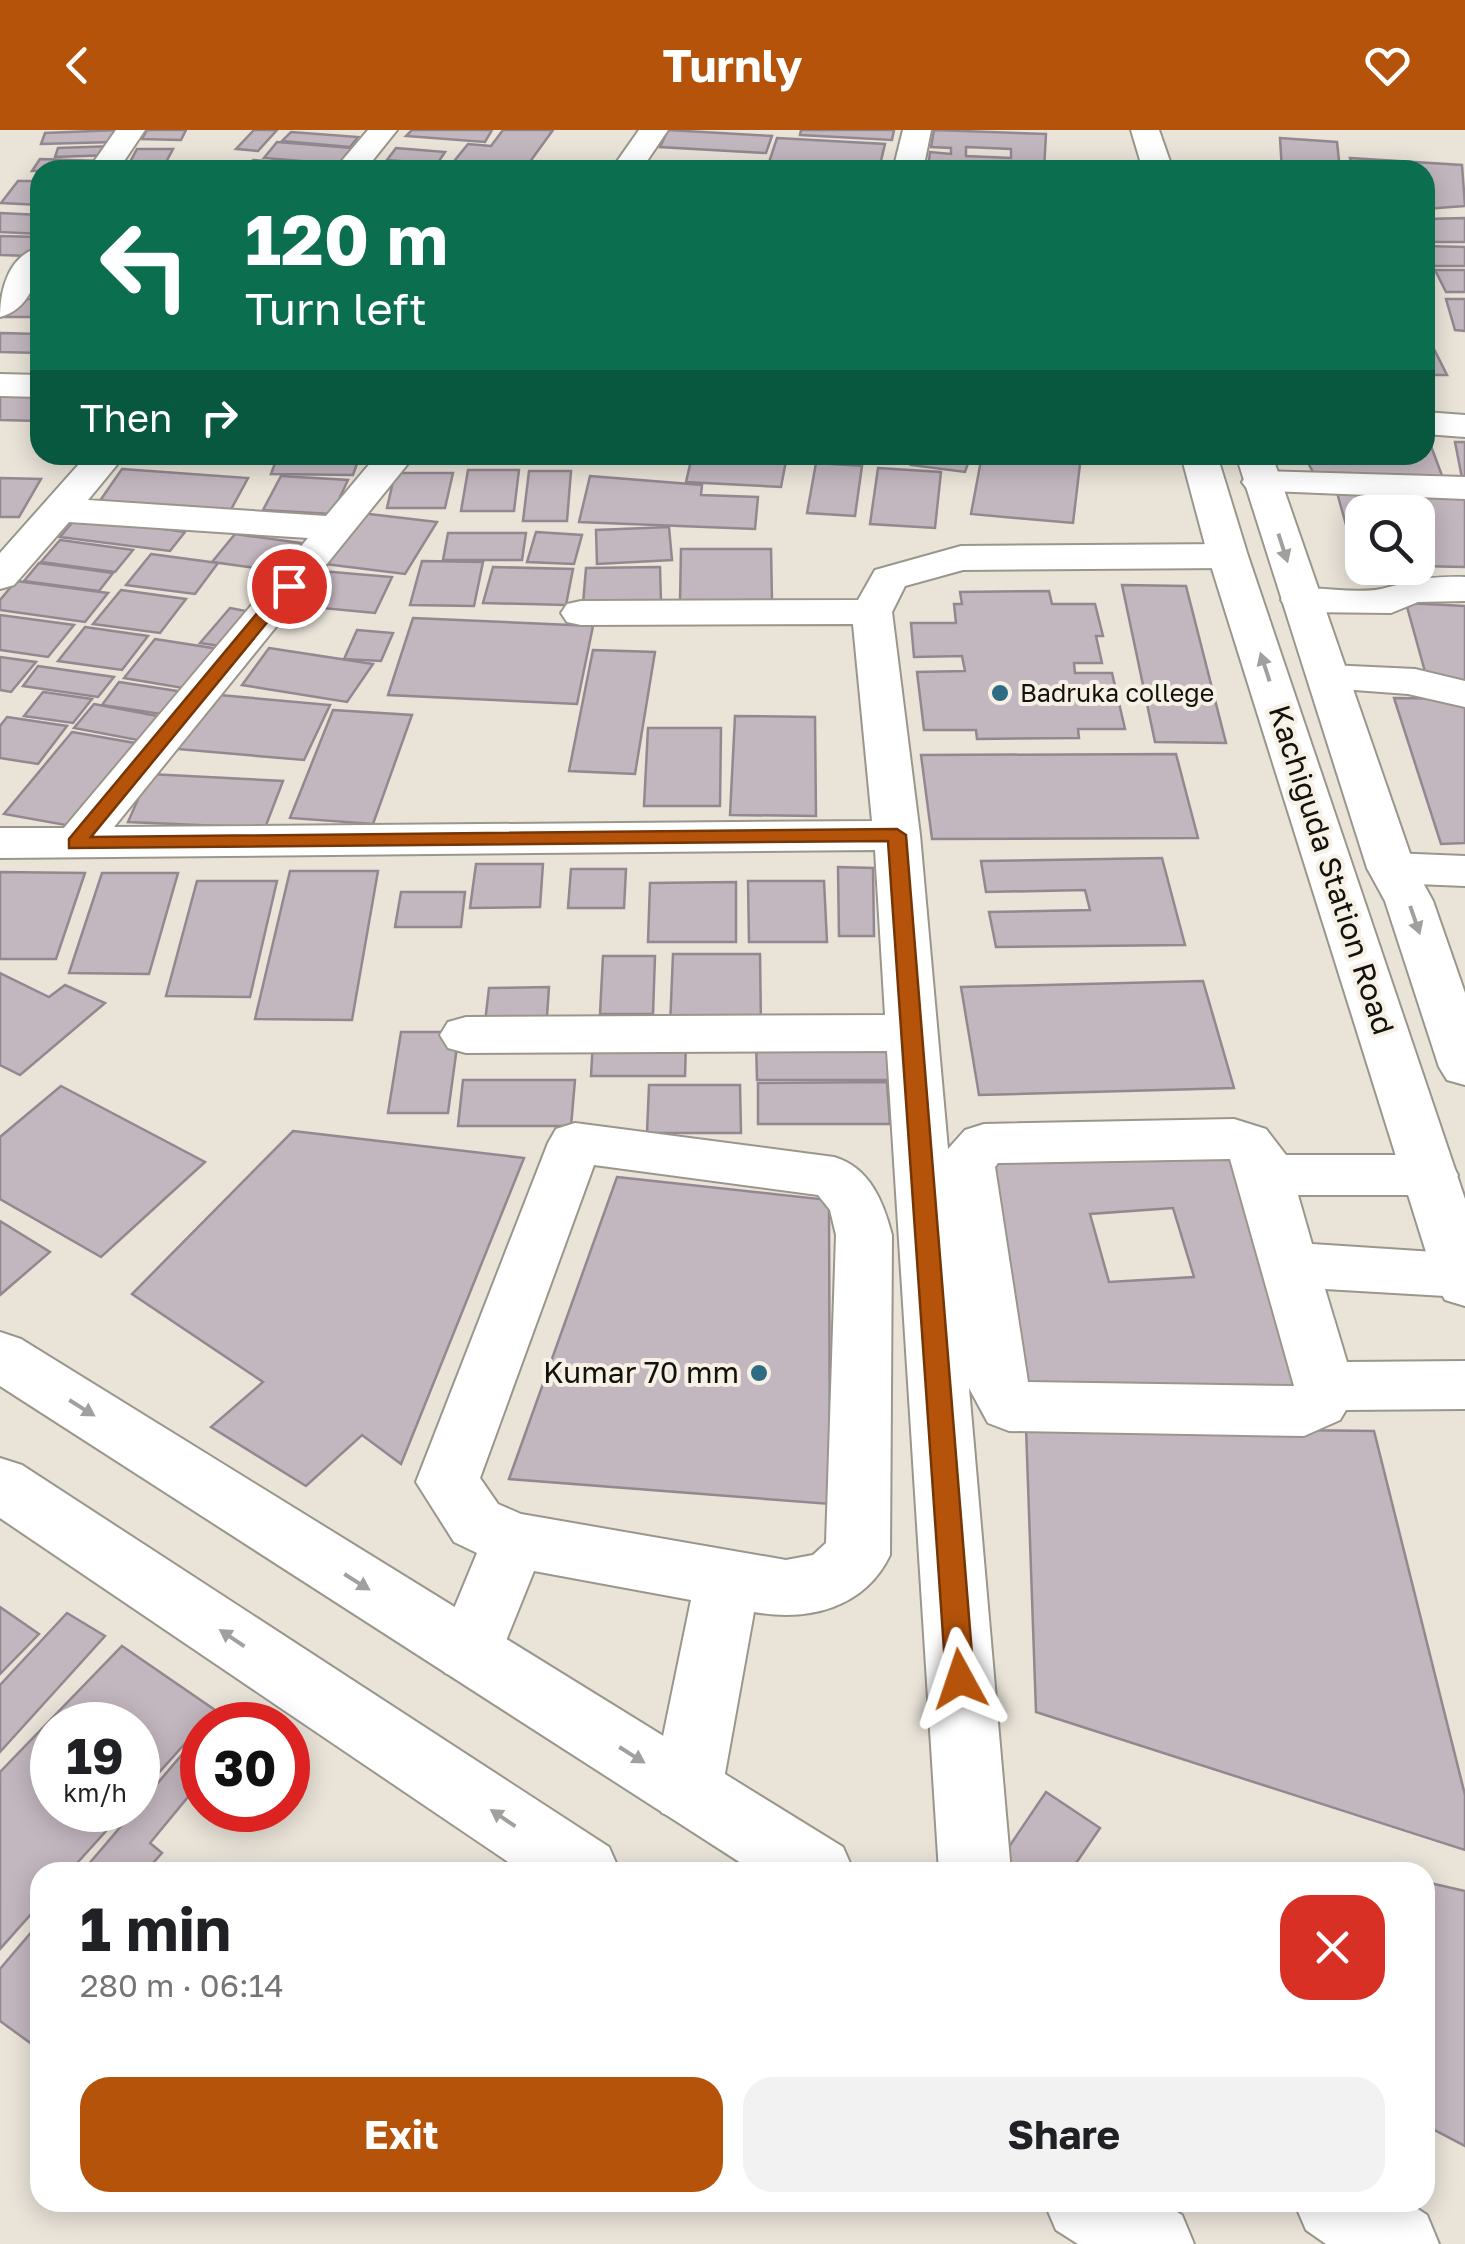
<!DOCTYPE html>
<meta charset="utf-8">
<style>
:root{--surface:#fff;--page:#f2f2f2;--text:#202124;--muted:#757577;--accent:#b45309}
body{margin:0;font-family:"Golos Text",sans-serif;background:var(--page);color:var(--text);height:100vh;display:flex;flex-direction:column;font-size:38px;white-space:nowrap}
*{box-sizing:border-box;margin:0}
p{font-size:32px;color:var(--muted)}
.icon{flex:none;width:55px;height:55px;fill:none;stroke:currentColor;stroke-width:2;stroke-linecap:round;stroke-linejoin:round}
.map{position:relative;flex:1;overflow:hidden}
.drawer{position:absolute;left:30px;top:1732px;width:1405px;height:350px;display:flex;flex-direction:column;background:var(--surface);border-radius:30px;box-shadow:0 5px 25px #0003}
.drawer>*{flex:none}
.top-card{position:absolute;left:30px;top:30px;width:1405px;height:305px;border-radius:30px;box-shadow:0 5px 25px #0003;background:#0b6e4f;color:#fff;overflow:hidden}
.fabs{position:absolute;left:1345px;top:365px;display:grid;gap:20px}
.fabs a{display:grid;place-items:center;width:90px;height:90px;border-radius:20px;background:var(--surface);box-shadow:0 5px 25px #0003;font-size:50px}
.speed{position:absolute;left:30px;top:1572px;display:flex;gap:20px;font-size:50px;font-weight:700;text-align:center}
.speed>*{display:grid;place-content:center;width:130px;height:130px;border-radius:50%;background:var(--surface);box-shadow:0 5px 25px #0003;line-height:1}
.speed small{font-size:25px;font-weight:400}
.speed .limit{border:15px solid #d22;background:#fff;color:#111}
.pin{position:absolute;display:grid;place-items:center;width:85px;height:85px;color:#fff;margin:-42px;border:5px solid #fff;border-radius:50%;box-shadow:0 2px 10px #0007}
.me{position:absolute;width:110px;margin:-55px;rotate:355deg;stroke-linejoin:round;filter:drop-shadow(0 0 8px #0008)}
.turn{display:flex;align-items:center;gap:35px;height:210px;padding:0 50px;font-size:45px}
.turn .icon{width:130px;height:130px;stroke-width:2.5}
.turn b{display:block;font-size:70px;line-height:85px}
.then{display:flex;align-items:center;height:95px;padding:0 50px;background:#0003;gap:20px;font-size:38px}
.round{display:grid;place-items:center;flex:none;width:105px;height:105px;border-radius:30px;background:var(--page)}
.summary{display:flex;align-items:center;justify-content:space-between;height:170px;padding:0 50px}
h1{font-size:60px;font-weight:700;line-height:75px}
.action{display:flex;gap:20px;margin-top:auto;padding:20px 50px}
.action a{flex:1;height:115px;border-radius:30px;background:var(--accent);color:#fff;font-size:40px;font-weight:700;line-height:115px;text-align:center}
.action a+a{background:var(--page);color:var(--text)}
header{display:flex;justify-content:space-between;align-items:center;height:130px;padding:0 50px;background:var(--accent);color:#fff;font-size:45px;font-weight:700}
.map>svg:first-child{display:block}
.building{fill:#c3b7bf;stroke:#93888f;stroke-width:2.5;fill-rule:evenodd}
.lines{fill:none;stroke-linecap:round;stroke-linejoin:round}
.minor-casing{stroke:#9b968c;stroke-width:4}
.major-casing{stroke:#9b968c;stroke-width:4}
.minor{fill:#fff;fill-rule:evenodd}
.major{fill:#fff;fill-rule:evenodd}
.oneway{fill:#a1a09e}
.route{fill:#b45309;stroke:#753606;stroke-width:2.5}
.poi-dot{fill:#2f6b82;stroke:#f6f0e5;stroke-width:4}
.labels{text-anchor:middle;stroke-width:8;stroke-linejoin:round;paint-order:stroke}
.far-poi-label{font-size:25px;fill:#13110d;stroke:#f6f0e5;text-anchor:start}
.street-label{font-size:30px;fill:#13110d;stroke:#f6f0e5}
.poi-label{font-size:30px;fill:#13110d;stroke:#f6f0e5;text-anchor:end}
</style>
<header><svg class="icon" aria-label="back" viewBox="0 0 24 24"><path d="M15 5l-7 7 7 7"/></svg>Turnly<svg class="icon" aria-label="heart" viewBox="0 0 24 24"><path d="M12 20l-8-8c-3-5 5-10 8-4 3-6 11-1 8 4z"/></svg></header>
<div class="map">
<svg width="1465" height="2114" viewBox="0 0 1465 2114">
<rect width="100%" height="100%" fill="#e9e3d8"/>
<g class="building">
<path d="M 118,0 L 114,12 L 41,14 L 45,3 Z"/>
<path d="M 147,0 L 186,0 L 181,10 L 142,9 Z"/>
<path d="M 254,0 L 277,0 L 258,21 L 236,19 Z"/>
<path d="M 412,0 L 492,0 L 485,12 L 406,6 Z"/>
<path d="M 503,0 L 553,0 L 524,40 L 451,35 L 468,14 L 491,16 Z"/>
<path d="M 668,0 L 772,6 L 766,23 L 660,17 Z"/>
<path d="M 801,0 L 894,0 L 892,10 L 800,5 Z"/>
<path d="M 934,0 L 1046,4 L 1044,40 L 928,39 L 930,22 L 951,24 L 951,18 L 931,17 ZM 966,17 L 1011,19 L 1011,28 L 966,26 Z"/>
<path d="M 291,2 L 358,7 L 350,17 L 282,11 Z"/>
<path d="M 777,8 L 885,14 L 879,39 L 769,32 Z"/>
<path d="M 1280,8 L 1337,12 L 1340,40 L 1282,40 Z"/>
<path d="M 277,12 L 352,18 L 339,34 L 264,28 Z"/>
<path d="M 114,16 L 111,25 L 55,27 L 58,18 Z"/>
<path d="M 396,18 L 445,22 L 437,34 L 387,30 Z"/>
<path d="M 137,19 L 173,19 L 165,34 L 129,34 Z"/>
<path d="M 1350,28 L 1462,35 L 1465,76 L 1425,79 L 1425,40 L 1354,40 Z"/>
<path d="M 40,29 L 101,31 L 95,40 L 32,41 Z"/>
<path d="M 253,30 L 328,37 L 325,40 L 244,40 Z"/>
<path d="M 380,32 L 441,37 L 374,40 Z"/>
<path d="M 664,32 L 754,37 L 661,40 Z"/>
<path d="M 18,51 L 40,51 L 40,75 L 1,73 Z"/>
<path d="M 0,83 L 40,85 L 40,104 L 0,102 Z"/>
<path d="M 1465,88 L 1465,112 L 1433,112 L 1425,102 L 1425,89 Z"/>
<path d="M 0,106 L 40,107 L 40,113 L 30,126 L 0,125 Z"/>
<path d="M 1425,116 L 1465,117 L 1465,136 L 1432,136 L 1425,129 Z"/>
<path d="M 1435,140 L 1465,140 L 1465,162 L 1446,162 Z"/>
<path d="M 10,169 L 40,169 L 40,187 L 0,187 Z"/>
<path d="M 1446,169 L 1465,169 L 1465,201 L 1455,200 Z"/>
<path d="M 1425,201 L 1447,245 L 1425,245 Z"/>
<path d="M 0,203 L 40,204 L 40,223 L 0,222 Z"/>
<path d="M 0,260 L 40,261 L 40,291 L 0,290 Z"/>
<path d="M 1425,307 L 1428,308 L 1444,351 L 1314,344 L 1304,325 L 1425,325 Z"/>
<path d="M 1455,312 L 1465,312 L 1465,348 L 1462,348 Z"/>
<path d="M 278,325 L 360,325 L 353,345 L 271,344 Z"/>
<path d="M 627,325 L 679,325 L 678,333 L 626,333 Z"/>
<path d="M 915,325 L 971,325 L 965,342 L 911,335 Z"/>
<path d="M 982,325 L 1081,326 L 1073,393 L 971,384 Z"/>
<path d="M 692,326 L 786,331 L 781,357 L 686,352 Z"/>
<path d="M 816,333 L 862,336 L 855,386 L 807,383 Z"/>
<path d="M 878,338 L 941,342 L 935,398 L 870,394 Z"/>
<path d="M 122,339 L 248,348 L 228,385 L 97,375 Z"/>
<path d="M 468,340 L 519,340 L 514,381 L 461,381 Z"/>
<path d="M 529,341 L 571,341 L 567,391 L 523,391 Z"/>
<path d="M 395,343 L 453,343 L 445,378 L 387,378 Z"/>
<path d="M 281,346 L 348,350 L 332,384 L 263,380 Z"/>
<path d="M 590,346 L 702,355 L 701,365 L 758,367 L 755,399 L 579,392 Z"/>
<path d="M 0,348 L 41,349 L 19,387 L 0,387 Z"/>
<path d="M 1336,359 L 1465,363 L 1465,437 L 1418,436 L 1418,382 L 1362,382 L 1362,434 L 1357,434 Z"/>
<path d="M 352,382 L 437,392 L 405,444 L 317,433 Z"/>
<path d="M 77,387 L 185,402 L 170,421 L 60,407 Z"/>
<path d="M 669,397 L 672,430 L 597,434 L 596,400 Z"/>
<path d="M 536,402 L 582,405 L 574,434 L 527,432 Z"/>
<path d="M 448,403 L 526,403 L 522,430 L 443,430 Z"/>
<path d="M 235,404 L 308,414 L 286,442 L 212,432 Z"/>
<path d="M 60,410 L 133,420 L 115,442 L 41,432 Z"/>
<path d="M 681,419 L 771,419 L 772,472 L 680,472 Z"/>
<path d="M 151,424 L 218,433 L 195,464 L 126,455 Z"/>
<path d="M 422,431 L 483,432 L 474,476 L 410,475 Z"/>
<path d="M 39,433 L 113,443 L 99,461 L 24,451 Z"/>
<path d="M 493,437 L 573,439 L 566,475 L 483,473 Z"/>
<path d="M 660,437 L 661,472 L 583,474 L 586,438 Z"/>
<path d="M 309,440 L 392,447 L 375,483 L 290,475 Z"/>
<path d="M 16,451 L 108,463 L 85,492 L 0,480 L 0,470 Z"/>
<path d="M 1122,455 L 1186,456 L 1226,613 L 1155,612 Z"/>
<path d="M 121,460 L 186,469 L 160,503 L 93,494 Z"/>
<path d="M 1049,461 L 1052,474 L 1095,474 L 1103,506 L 1096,506 L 1102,533 L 1074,533 L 1075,543 L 1112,543 L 1125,599 L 1078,599 L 1079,608 L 977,609 L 976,600 L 924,600 L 917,542 L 965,541 L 962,526 L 914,527 L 911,493 L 956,493 L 954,474 L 962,474 L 960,462 Z"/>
<path d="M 1406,473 L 1465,476 L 1465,558 L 1429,556 Z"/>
<path d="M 230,478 L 256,483 L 227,517 L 200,513 Z"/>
<path d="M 0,485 L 74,495 L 48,527 L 0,520 Z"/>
<path d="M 413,488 L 593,496 L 577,574 L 388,565 Z"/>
<path d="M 85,497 L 148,506 L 122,540 L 58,531 Z"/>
<path d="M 357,500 L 393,503 L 381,531 L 344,529 Z"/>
<path d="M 155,509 L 219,519 L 189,559 L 124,548 Z"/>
<path d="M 269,518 L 373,534 L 347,572 L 242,555 Z"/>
<path d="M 593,520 L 655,522 L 635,644 L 569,641 Z"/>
<path d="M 0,527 L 36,532 L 11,562 L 0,560 Z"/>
<path d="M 38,536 L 114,547 L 98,567 L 23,556 Z"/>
<path d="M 119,552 L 190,563 L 174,586 L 102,575 Z"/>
<path d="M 43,562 L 92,569 L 73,593 L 24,586 Z"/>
<path d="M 208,564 L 330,575 L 304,630 L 177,619 Z"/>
<path d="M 1394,568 L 1465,569 L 1465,713 L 1441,714 Z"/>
<path d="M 94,574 L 168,588 L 148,612 L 74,598 Z"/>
<path d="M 333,580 L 412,585 L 373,694 L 290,688 Z"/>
<path d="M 735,586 L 815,587 L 816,686 L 730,685 Z"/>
<path d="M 7,587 L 67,596 L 38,634 L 0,628 L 0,596 Z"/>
<path d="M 648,598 L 721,598 L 720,676 L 644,676 Z"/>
<path d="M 72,602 L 135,613 L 71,696 L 4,684 Z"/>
<path d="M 1176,624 L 1198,708 L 932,709 L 921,625 Z"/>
<path d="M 149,644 L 283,651 L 265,698 L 128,692 Z"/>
<path d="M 1162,728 L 1185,815 L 996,817 L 989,782 L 1090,780 L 1085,760 L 986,762 L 981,731 Z"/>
<path d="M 476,734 L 543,734 L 540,777 L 470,778 Z"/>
<path d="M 838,737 L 873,738 L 874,806 L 839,806 Z"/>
<path d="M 571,739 L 626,739 L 624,778 L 568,778 Z"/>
<path d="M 290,741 L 378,741 L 352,890 L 255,889 Z"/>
<path d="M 0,742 L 85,743 L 56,829 L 0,829 Z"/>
<path d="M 102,743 L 178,743 L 149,844 L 69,843 Z"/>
<path d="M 197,751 L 277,751 L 250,867 L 166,866 Z"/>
<path d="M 748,751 L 824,751 L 827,812 L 749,812 Z"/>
<path d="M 736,752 L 736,812 L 648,812 L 650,753 Z"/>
<path d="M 401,762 L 465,762 L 461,797 L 395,797 Z"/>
<path d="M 673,824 L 760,824 L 761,897 L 670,897 Z"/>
<path d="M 603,826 L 655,826 L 653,884 L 600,884 Z"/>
<path d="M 0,843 L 49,867 L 65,855 L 105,873 L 20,945 L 0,935 Z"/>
<path d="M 1203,851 L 1234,958 L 979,965 L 961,857 Z"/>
<path d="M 549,857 L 546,901 L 484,901 L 489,858 Z"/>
<path d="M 401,902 L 459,902 L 448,983 L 388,983 Z"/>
<path d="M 593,911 L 686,912 L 685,946 L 591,946 Z"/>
<path d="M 756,911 L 897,911 L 900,950 L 757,950 Z"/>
<path d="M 463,950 L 575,950 L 571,996 L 458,996 Z"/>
<path d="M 887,952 L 890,994 L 758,994 L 758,953 Z"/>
<path d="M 649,955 L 740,955 L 741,1003 L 647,1003 Z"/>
<path d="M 61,956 L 205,1032 L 101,1127 L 0,1069 L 0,1007 Z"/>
<path d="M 293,1001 L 524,1028 L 401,1334 L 362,1305 L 306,1356 L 211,1297 L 263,1252 L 132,1164 Z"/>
<path d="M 1242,1027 L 1301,1268 L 1016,1270 L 985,1028 ZM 1173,1078 L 1194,1147 L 1109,1152 L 1090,1084 Z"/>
<path d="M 617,1047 L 829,1070 L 830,1374 L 509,1349 Z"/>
<path d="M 0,1091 L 50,1122 L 0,1165 Z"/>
<path d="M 1026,1297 L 1374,1301 L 1465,1665 L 1465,1720 L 1036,1582 Z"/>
<path d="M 0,1477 L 39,1504 L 0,1544 Z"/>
<path d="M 67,1483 L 105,1506 L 0,1622 L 0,1555 Z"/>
<path d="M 122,1516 L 215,1580 L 138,1666 L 138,1595 L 52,1595 L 52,1680 L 125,1680 L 69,1742 L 40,1742 L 40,1774 L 0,1819 L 0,1642 Z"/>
<path d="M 202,1601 L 202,1650 L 150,1713 L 162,1723 L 145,1742 L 82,1742 Z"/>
<path d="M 1046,1662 L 1100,1698 L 1070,1742 L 1011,1742 L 998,1733 Z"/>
<path d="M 1430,1753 L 1465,1761 L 1465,2016 L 1425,1995 Z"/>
<path d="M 40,1792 L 40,1920 L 0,1891 L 0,1839 Z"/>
</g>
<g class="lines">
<defs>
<g id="minor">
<path d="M 116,0 L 145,0 L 118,40 L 88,40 Z"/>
<path d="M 368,0 L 397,0 L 365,40 L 334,40 Z"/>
<path d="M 639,0 L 668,0 L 641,40 L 611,40 Z"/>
<path d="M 903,0 L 931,0 L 923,40 L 893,40 Z"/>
<path d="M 40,117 C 40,145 31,179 0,187 C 0,159 9,125 40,117 Z"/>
<path d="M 0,244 L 40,245 L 40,267 L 0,266 Z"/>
<path d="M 1425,282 L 1465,285 L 1465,307 L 1425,304 Z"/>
<path d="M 87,325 L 125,325 L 88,370 L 326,386 L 377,325 L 415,325 L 114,697 L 872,691 L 853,494 L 581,495 L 567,492 L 561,483 L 567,474 L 581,471 L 858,470 L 875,440 L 961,416 L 1228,414 L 1242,418 L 1248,426 L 1242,434 L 1228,438 L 963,440 L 905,456 L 892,482 L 920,705 L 948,1019 L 965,1000 L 984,994 L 1234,989 L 1266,999 L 1286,1025 L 1431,1025 L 1450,1031 L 1458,1045 L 1450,1059 L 1431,1065 L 1298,1065 L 1312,1114 L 1465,1124 L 1462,1167 L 1325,1159 L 1347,1232 L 1465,1231 L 1465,1279 L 1346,1280 L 1340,1290 L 1304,1306 L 1009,1301 L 988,1293 L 969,1258 L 1011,1742 L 939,1742 L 887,921 L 466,923 L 448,918 L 440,905 L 448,892 L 466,887 L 885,885 L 875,720 L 0,728 L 0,698 L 64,698 L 308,408 L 69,392 L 14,455 L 0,459 L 0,423 ZM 1230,1029 L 1294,1256 L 1028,1252 L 995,1037 L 998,1033 Z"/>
<path d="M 1261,341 L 1465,347 L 1465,369 L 1248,360 L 1242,352 L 1248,344 Z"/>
<path d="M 1465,447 L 1465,471 L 1418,472 L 1391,483 L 1301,482 L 1287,479 L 1281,470 L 1287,461 C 1317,454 1350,465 1381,459 C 1416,451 1426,446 1465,447 Z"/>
<path d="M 1329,535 L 1415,539 L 1465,551 L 1465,577 L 1408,564 L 1314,557 L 1308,548 L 1314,539 Z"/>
<path d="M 1391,723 L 1465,726 L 1465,756 L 1391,753 L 1374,749 L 1367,738 L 1374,727 Z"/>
<path d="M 575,993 L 834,1027 C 870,1038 883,1071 892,1105 L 890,1425 C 865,1478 808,1492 754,1482 L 722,1660 L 712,1683 L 687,1693 L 662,1683 L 652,1660 L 691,1470 L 534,1441 L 493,1543 L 469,1552 L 445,1543 L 436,1522 L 477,1423 L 454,1412 L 416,1352 L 548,1013 L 556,999 ZM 594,1035 L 818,1065 L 830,1080 L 836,1105 L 826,1413 L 813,1425 L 786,1430 L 521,1384 L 498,1374 L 480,1348 Z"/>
</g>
<g id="major">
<path d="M 1131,0 L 1159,0 L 1173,40 L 1143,40 Z"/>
<path d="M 1181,325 L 1217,325 L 1248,426 L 1465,1069 L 1465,1176 L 1445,1170 L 1436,1154 L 1208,426 Z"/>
<path d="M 1236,325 L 1272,325 L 1415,738 L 1433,771 L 1465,863 L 1465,955 L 1447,950 L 1439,937 L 1385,771 L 1367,738 Z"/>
<path d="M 0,1202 L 21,1209 L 843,1717 L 854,1742 L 755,1742 L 0,1256 Z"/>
<path d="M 0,1328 L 22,1335 L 609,1717 L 620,1742 L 523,1742 L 0,1388 Z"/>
<path d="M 1044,2072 L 1160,2072 L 1182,2085 L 1194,2114 L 1078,2114 L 1056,2100 Z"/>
<path d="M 1294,2072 L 1407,2072 L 1427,2085 L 1439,2114 L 1326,2114 L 1306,2100 Z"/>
</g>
</defs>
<use href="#minor" class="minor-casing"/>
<use href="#major" class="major-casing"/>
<use href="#minor" class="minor"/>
<use href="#major" class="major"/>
</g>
<defs><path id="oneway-solid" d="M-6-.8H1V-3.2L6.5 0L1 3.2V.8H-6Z" transform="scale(2.5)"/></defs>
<g class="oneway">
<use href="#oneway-solid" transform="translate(1283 418) rotate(72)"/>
<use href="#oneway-solid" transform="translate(1265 537) rotate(-108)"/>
<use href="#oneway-solid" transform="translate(1415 790) rotate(71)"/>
<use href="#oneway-solid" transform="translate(82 1278) rotate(32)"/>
<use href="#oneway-solid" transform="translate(357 1452) rotate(32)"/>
<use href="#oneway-solid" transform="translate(232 1508) rotate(-146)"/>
<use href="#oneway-solid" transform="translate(632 1625) rotate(32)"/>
<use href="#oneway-solid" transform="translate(503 1688) rotate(-146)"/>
</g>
<path class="route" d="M 283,452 L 297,456 L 91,707 L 897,699 L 906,705 L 974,1549 L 970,1558 L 960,1562 L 950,1558 L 946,1549 L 888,711 L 69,718 L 69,709 Z"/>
<g class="poi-dot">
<circle cx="1000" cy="563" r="10"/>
<circle cx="759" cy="1243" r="10"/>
</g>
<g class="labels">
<g class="far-poi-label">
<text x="1020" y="572">Badruka college</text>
</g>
<g class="street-label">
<text transform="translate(1331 740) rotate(72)" y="10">Kachiguda Station Road</text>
</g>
<g class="poi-label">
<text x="739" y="1253">Kumar 70 mm</text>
</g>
</g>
</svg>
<div class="fabs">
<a><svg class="icon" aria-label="search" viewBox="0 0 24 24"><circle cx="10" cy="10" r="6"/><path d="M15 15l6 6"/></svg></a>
</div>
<div class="speed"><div>19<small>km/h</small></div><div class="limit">30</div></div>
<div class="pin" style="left:289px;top:456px;background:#d93025"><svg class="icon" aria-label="arrive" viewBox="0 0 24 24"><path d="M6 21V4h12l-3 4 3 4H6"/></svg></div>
<svg class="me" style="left:960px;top:1549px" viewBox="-20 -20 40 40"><path d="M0-17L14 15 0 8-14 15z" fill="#b45309" stroke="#fff" stroke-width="4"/></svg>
<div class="top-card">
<div class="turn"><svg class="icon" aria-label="left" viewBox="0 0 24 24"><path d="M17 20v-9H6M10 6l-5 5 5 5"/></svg><div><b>120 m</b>Turn left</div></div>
<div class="then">Then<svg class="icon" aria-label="right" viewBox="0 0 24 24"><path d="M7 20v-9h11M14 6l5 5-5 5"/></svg></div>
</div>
<section class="drawer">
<div class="summary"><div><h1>1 min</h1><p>280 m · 06:14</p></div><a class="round" style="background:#d93025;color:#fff"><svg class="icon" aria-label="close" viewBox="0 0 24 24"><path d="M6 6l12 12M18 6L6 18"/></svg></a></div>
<div class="action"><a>Exit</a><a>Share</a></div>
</section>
</div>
